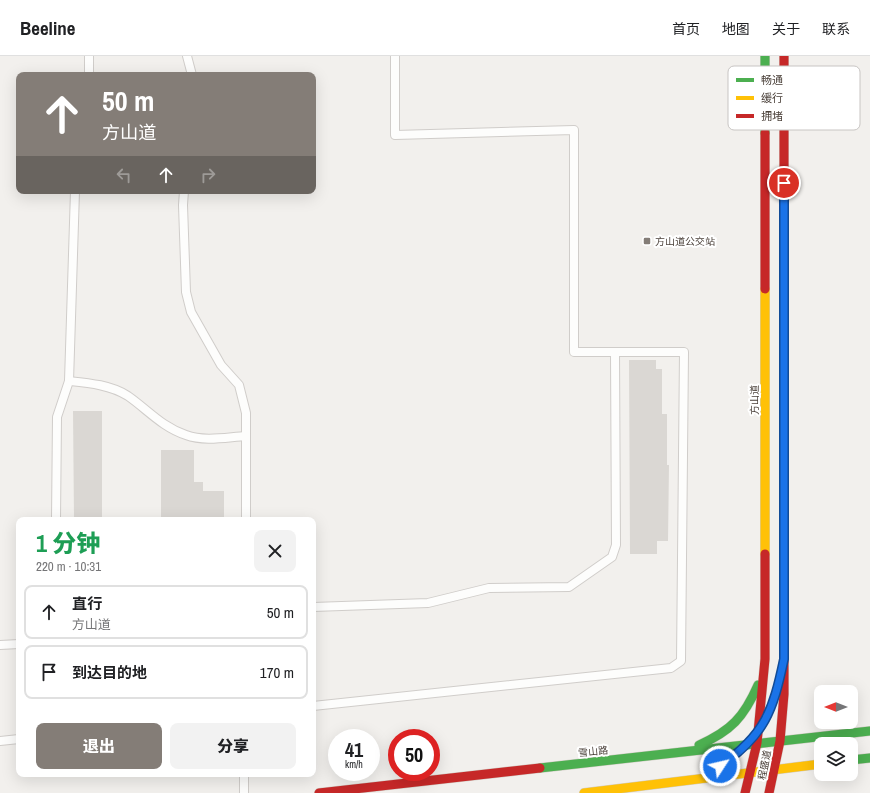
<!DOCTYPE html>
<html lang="zh">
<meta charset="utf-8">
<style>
:root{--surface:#fff;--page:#f2f2f2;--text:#202124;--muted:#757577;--line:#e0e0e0;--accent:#847d77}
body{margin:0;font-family:"Archivo Narrow","Noto Sans SC",sans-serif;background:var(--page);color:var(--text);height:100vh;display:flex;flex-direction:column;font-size:15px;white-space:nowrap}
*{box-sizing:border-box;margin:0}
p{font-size:13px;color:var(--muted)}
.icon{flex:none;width:22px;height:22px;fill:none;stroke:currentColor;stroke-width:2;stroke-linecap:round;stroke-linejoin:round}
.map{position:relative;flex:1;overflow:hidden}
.drawer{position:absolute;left:16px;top:461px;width:300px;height:260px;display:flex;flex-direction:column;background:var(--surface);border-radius:8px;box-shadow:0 4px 16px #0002}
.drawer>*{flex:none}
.guide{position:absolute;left:16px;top:16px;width:300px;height:122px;border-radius:8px;box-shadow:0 4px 16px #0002;background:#847d77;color:#fff;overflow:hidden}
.needle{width:26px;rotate:270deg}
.tools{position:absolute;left:814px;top:629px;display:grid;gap:8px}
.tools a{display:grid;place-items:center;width:44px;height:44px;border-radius:8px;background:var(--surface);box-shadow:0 4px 16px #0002;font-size:20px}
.speed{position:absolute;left:328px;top:673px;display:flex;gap:8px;font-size:20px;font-weight:700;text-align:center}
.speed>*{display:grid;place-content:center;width:52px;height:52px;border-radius:50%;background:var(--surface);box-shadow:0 4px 16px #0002;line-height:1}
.speed small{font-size:10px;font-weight:400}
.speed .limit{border:6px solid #d22;background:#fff;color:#111}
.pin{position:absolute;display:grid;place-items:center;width:34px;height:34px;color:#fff;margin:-17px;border:2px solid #fff;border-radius:50%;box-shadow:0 1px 4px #0007}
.me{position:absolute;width:44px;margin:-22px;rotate:55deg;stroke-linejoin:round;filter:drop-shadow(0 0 3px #0008)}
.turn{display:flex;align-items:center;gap:14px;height:84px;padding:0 20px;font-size:18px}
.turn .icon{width:52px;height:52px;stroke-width:2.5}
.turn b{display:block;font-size:28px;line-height:34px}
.lanes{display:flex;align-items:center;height:38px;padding:0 20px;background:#0003;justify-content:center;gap:20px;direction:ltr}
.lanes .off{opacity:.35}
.round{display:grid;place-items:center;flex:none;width:42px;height:42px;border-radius:8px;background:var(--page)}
.overview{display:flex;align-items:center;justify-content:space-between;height:68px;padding:0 20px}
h1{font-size:24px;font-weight:800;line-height:30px;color:#1e9e55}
.button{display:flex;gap:8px;margin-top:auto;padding:8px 20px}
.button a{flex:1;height:46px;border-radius:8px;background:var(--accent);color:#fff;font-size:16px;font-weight:800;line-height:46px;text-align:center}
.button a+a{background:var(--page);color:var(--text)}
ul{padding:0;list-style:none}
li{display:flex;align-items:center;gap:12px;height:54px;margin:0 8px 6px;padding:0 12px;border:2px solid var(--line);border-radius:8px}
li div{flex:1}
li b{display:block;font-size:15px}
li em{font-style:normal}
header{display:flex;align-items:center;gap:24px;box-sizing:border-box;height:56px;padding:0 20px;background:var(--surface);border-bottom:1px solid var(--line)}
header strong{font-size:19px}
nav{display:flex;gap:22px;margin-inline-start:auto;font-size:14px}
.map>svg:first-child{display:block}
.building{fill:#dad7d3}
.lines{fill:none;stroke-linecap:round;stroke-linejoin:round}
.lane-casing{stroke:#d0cdca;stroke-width:10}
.fast-casing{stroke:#d1ccc4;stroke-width:10}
.slow-casing{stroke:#d1ccc4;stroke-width:10}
.jam-casing{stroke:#d1ccc4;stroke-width:10}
.lane{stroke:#fdfdfc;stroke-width:8}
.fast{stroke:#4caf50;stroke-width:9}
.slow{stroke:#ffc107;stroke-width:9}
.jam{stroke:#c62828;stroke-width:9}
.route-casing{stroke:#114b97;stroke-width:10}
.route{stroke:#1a73e8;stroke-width:7}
.poi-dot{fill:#847d77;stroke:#fff;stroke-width:1.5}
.labels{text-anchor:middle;stroke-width:4;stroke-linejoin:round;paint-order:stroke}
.poi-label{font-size:10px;fill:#493f38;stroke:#fff;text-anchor:start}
.street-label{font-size:10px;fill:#493f38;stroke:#fff}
.key{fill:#fff;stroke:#c8c5c3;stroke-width:1}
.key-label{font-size:11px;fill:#493f38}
</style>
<header>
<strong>Beeline</strong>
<nav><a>首页</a><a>地图</a><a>关于</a><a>联系</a></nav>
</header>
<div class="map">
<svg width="870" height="737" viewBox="0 0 870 737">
<rect width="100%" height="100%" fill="#f2f0ed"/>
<g class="building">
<path d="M 629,304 L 656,304 L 656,313 L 662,313 L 662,358 L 667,358 L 667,409 L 669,409 L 668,485 L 657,485 L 657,498 L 630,498 Z"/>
<path d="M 73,355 L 102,355 L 102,464 L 74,464 Z"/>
<path d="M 161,394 L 194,394 L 194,426 L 203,426 L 203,435 L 224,435 L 224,464 L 161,464 Z"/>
</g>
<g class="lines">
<defs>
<g id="lane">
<path d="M 187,0 L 192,19"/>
<path d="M 89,19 L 89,0"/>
<path d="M 184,135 L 183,149 L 186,236 L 191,256 L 221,309 L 239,329 L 246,357 L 246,464"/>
<path d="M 69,325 C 89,327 111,329 128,340 C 148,354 162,371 186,379 C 205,386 227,381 246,380"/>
<path d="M 56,464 L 57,361 L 69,325 L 75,135"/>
<path d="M 313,551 L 428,547 L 489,532 L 569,531 L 612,501 L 616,489 L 615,296"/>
<path d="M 0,589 L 19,588"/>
<path d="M 313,650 L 671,612 L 681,605 L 684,296 L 574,296 L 574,74 L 395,79 L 395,0"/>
<path d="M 0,685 L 19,683"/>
<path d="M 244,737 L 244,718"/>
</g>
<g id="fast">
<path d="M 765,0 L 765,77"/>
<path d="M 784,122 L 784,515"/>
<path d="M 699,689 C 731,675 744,661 758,629"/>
<path d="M 851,704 L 870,702"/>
<path d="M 540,712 L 870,675"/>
</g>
<g id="slow">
<path d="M 765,233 L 765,498"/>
<path d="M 584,737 L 821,708"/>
</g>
<g id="jam">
<path d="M 784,0 L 784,122"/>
<path d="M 765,77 L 765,233"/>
<path d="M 319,737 L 540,712"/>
<path d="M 745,737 L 757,687 L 765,603 L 765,498"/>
<path d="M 769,737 L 780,685 L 784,638 L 784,515"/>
</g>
</defs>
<use href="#lane" class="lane-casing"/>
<use href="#fast" class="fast-casing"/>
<use href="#slow" class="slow-casing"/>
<use href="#jam" class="jam-casing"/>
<use href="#lane" class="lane"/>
<use href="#fast" class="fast"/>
<use href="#slow" class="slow"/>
<use href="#jam" class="jam"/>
</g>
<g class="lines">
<defs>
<path id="route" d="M 720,710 C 765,679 773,655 784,603 L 784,127"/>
</defs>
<use href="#route" class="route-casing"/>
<use href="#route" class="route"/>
</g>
<rect class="poi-dot" x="643" y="181" width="8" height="8" rx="2"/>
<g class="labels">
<g class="poi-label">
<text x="655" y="189">方山道公交站</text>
</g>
<g class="street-label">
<text transform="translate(754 344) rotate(-90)" y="4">方山道</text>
<text transform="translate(593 695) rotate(-6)" y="4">雪山路</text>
<text transform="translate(764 709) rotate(-79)" y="4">程盛道</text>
</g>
</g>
<rect x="728" y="10" width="132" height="64" rx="6" class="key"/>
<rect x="736" y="22" width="18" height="4" fill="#4caf50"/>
<rect x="736" y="40" width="18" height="4" fill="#ffc107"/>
<rect x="736" y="58" width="18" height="4" fill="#c62828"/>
<g class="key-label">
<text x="761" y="28">畅通</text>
<text x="761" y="46">缓行</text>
<text x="761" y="64">拥堵</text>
</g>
</svg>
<div class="tools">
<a><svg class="needle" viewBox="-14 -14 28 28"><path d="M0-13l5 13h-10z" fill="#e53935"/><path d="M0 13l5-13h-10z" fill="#757577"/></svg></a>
<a><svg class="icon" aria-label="layers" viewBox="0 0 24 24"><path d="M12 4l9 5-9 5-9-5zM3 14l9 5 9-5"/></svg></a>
</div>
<div class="speed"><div>41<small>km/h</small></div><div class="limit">50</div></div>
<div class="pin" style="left:784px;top:127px;background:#d93025"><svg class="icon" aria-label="arrive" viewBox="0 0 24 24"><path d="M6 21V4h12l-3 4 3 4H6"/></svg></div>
<svg class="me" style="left:720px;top:710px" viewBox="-20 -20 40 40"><circle r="17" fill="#1a73e8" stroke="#fff" stroke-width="3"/><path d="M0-11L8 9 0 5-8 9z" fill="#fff"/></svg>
<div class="guide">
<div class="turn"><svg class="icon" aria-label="ahead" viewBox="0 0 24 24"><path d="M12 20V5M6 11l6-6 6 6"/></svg><div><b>50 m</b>方山道</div></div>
<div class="lanes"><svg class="icon off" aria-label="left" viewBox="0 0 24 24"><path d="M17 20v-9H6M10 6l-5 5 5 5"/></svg><svg class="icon" aria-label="ahead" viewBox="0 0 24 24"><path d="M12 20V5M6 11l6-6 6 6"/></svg><svg class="icon off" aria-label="right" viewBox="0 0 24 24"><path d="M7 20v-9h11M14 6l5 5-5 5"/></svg></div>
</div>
<section class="drawer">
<div class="overview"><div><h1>1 分钟</h1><p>220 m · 10:31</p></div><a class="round"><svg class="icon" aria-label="close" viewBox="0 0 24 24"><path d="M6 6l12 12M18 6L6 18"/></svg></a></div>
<ul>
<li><svg class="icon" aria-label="ahead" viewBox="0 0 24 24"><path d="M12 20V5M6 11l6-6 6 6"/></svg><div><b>直行</b><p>方山道</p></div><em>50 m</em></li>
<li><svg class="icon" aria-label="arrive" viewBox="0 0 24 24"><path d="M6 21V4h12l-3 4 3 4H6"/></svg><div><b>到达目的地</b></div><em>170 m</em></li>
</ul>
<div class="button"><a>退出</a><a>分享</a></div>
</section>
</div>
